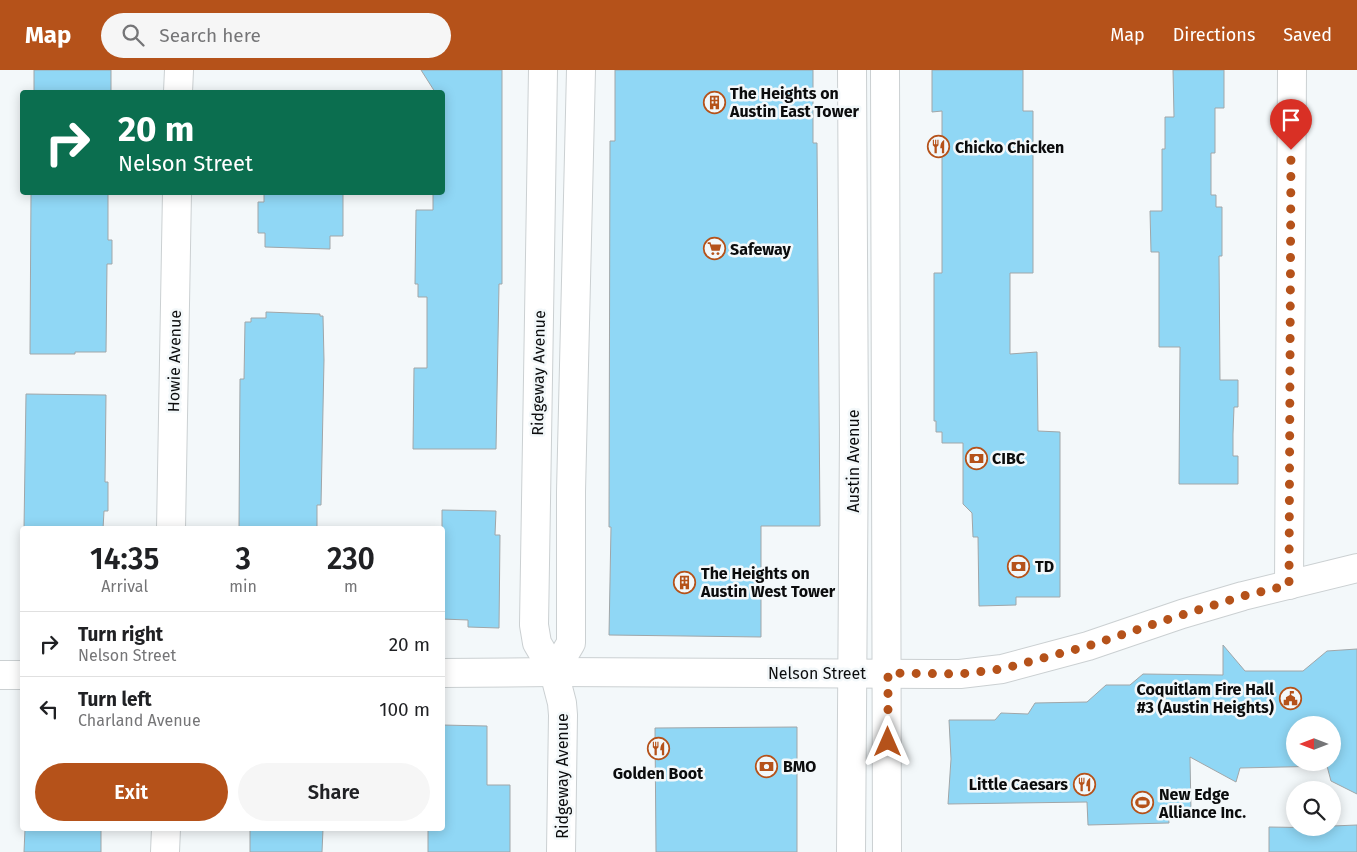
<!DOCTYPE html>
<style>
:root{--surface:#fff;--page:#f6f6f6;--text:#202124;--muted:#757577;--line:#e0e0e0;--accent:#b5521a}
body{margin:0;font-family:"Fira Sans",sans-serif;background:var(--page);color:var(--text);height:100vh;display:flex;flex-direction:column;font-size:19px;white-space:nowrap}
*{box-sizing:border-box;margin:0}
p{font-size:16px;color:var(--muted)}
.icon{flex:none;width:28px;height:28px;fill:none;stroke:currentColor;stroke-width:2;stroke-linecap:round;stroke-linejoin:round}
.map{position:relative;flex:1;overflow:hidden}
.details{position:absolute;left:20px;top:456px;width:425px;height:305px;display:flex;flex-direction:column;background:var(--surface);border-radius:5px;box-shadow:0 2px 12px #0003}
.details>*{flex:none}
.banner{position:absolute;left:20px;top:20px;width:425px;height:105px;border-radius:5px;box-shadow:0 2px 12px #0003;background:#0b6e4f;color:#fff;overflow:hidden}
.needle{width:32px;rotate:270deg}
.buttons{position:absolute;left:1286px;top:646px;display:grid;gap:10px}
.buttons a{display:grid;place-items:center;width:55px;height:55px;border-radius:50%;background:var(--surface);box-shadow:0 2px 12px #0003;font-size:25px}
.pin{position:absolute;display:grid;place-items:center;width:42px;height:42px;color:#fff;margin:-51px -21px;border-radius:50% 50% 50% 0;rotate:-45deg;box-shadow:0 0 5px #0007}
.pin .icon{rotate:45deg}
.me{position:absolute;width:55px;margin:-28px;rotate:0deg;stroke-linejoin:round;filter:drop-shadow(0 0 4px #0008)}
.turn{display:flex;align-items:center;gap:18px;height:105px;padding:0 15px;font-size:22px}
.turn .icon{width:65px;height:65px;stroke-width:2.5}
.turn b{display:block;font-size:35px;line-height:42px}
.eta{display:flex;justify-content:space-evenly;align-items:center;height:85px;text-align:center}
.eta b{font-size:30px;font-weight:600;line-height:35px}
.action{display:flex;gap:10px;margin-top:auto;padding:10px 15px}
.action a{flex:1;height:58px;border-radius:30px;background:var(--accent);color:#fff;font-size:20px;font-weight:600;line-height:58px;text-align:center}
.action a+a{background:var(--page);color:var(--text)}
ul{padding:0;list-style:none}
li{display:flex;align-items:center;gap:15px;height:65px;padding:0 15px;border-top:1px solid var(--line)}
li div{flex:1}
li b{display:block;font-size:19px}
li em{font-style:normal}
header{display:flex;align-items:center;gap:30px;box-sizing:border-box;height:70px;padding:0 25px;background:var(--accent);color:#fff}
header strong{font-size:24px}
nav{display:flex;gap:28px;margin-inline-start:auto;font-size:18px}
.search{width:350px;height:45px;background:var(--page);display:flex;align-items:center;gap:12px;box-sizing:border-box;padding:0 18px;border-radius:28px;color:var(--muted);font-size:19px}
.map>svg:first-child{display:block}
.building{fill:#90d7f5;stroke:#a1a6a8;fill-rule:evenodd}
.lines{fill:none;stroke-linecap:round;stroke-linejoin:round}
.street-casing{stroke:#cbd0d2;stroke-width:30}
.secondary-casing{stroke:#cbd0d2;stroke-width:30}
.street{stroke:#fff;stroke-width:28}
.secondary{stroke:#fff;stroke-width:28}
.route{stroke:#b5521a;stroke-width:9;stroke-dasharray:0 16.2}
.labels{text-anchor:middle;stroke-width:5;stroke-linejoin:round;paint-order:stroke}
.poi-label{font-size:16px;font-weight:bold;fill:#0b0c0d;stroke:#f3f8fa;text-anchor:start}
.street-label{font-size:16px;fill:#0b0c0d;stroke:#f3f8fa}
</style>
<header>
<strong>Map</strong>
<div class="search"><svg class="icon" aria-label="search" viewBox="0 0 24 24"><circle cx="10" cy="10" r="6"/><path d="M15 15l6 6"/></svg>Search here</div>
<nav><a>Map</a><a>Directions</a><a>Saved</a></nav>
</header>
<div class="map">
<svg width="1357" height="782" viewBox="0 0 1357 782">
<rect width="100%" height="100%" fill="#f3f8fa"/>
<g class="building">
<rect x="34" y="0" width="77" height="22"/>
<path d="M 421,0 L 502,0 L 502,214 L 499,214 L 496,379 L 413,379 L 414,298 L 427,298 L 427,227 L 418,227 L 418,214 L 415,214 L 416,140 L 433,140 L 433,122 L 442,122 L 442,22 L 435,22 Z"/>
<path d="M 615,0 L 813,0 L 813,73 L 817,73 L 820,456 L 761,456 L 761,567 L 609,565 L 611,457 L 609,457 L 610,71 L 615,71 Z"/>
<path d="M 932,0 L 1023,0 L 1023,41 L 1033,41 L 1033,203 L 1010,203 L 1010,284 L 1037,282 L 1038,361 L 1060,362 L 1060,527 L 1016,527 L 1016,535 L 979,536 L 978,467 L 973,467 L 972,443 L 963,434 L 963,373 L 942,373 L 942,362 L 936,362 L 936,351 L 934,351 L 934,203 L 942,203 L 942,41 L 932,42 Z"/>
<path d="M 1173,0 L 1224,0 L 1224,38 L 1215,38 L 1215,83 L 1211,83 L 1211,125 L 1216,125 L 1216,137 L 1222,137 L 1222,186 L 1219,186 L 1220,310 L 1238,310 L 1238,337 L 1234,337 L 1233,364 L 1233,386 L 1238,386 L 1238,414 L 1179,414 L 1180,277 L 1159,277 L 1159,182 L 1151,182 L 1150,141 L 1162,141 L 1162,79 L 1165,79 L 1165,47 L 1174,47 Z"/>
<path d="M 31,122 L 108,122 L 108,170 L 112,170 L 112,194 L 107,194 L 106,282 L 75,282 L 75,284 L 30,284 Z"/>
<path d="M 264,122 L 343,122 L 343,166 L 330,166 L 330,179 L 265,177 L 265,163 L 258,163 L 258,132 L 264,132 Z"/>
<path d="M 266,242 L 320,244 L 320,246 L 323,246 L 324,290 L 321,435 L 317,435 L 317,459 L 239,459 L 240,309 L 244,309 L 245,252 L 251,252 L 251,248 L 266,248 Z"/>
<path d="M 26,324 L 106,325 L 105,412 L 108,412 L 108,441 L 104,441 L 103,459 L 24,459 Z"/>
<path d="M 442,440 L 496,441 L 495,465 L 500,465 L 499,558 L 468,557 L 468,550 L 442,549 Z"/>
<path d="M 1223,575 L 1245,601 L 1303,601 L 1327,581 L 1357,579 L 1357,724 L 1331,711 L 1327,696 L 1240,698 L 1236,712 L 1190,687 L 1191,741 L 1168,741 L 1169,753 L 1088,755 L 1087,732 L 948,734 L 951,689 L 949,650 L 995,650 L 1001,643 L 1028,644 L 1035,633 L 1087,632 L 1106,615 L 1130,615 L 1143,604 L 1223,605 ZM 1295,655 L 1332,655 L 1332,692 L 1295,692 Z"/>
<path d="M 442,655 L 487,656 L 487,715 L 510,715 L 510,782 L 428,782 L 428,759 L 442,759 Z"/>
<path d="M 797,657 L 797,782 L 656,782 L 655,658 Z"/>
<path d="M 1357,755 L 1357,782 L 1269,782 L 1269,757 L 1332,758 L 1332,756 Z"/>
<path d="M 25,759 L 101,759 L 101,782 L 24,782 Z"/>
<path d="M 250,759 L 323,759 L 322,782 L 250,782 Z"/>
</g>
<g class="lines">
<defs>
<g id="street">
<path d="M 543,0 L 534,555 L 537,573 L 554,602 L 562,633 L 563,645 L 561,782"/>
<path d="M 178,22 L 179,0"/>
<path d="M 171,459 L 177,122"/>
<path d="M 1289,515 L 1292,0"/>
<path d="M 554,602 L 571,573 L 571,422 L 581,0"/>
<path d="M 165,782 L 166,759"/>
</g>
<g id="secondary">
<path d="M 885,0 L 887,782"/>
<path d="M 442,603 L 554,602 L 930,604 L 960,604 L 1002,599 L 1088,576 L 1182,544 L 1243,526 L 1357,498"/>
<path d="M 0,605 L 22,605"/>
<path d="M 851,782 L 854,362 L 852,0"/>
</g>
</defs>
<use href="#street" class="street-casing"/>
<use href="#secondary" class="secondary-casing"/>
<use href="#street" class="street"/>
<use href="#secondary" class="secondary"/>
</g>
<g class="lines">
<path class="route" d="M 888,672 L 888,603 L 960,604 L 1002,599 L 1088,576 L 1169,549 L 1243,526 L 1289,515 L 1291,80"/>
</g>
<defs>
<symbol id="building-ring" viewBox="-11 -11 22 22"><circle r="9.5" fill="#f3f8fa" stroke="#b5521a" stroke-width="1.5"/><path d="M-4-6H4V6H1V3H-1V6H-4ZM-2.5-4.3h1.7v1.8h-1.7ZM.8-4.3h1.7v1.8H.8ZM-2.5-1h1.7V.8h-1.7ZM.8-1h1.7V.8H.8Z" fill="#b5521a"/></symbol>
<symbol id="restaurant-ring" viewBox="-11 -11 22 22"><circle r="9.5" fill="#f3f8fa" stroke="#b5521a" stroke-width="1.5"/><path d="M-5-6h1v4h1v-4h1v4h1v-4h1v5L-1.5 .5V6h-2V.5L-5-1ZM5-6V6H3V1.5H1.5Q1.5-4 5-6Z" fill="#b5521a"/></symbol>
<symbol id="supermarket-ring" viewBox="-11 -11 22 22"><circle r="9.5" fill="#f3f8fa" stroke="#b5521a" stroke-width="1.5"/><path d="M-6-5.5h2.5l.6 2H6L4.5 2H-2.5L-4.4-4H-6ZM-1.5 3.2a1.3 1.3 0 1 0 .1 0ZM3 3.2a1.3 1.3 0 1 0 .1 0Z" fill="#b5521a"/></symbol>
<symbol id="bank-ring" viewBox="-11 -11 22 22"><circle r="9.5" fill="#f3f8fa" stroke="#b5521a" stroke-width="1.5"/><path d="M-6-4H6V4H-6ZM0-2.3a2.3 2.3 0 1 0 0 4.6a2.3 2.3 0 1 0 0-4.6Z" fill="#b5521a"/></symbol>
<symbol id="civic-ring" viewBox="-11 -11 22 22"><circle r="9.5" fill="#f3f8fa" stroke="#b5521a" stroke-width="1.5"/><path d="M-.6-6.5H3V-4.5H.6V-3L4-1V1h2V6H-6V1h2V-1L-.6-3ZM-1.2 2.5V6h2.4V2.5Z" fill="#b5521a"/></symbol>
<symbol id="stadium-ring" viewBox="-11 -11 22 22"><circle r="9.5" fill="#f3f8fa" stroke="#b5521a" stroke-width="1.5"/><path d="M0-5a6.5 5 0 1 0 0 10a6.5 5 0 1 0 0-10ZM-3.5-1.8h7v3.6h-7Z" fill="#b5521a"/></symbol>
</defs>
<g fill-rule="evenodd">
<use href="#building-ring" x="702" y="20" width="25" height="25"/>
<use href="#restaurant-ring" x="926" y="64" width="25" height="25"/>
<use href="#supermarket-ring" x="702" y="166" width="25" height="25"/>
<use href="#bank-ring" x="964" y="376" width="25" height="25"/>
<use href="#bank-ring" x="1006" y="484" width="25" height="25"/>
<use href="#building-ring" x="672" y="500" width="25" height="25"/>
<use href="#civic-ring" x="1278" y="616" width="25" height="25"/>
<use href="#restaurant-ring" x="646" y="666" width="25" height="25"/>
<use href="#bank-ring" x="754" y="684" width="25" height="25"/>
<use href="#restaurant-ring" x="1072" y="702" width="25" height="25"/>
<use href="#stadium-ring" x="1130" y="720" width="25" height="25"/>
</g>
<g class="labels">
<g class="poi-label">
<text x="730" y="29">The Heights on<tspan x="730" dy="18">Austin East Tower</tspan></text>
<text x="955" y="83">Chicko Chicken</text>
<text x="730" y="185">Safeway</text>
<text x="992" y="394">CIBC</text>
<text x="1035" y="502">TD</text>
<text x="701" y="509">The Heights on<tspan x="701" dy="18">Austin West Tower</tspan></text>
<text x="1274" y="625" text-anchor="end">Coquitlam Fire Hall<tspan x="1274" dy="18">#3 (Austin Heights)</tspan></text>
<text x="783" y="702">BMO</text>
<text x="658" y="709" text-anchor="middle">Golden Boot</text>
<text x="1068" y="720" text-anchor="end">Little Caesars</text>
<text x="1159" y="730">New Edge<tspan x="1159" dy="18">Alliance Inc.</tspan></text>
</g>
<g class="street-label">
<text transform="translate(174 291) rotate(-89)" y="6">Howie Avenue</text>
<text transform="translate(538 303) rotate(-89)" y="6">Ridgeway Avenue</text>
<text transform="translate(853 391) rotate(-90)" y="6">Austin Avenue</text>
<text x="817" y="609">Nelson Street</text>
<text transform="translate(562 706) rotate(-90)" y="6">Ridgeway Avenue</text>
</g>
</g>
</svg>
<div class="buttons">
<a><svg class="needle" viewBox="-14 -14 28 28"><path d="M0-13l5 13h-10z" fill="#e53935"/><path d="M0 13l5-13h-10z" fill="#757577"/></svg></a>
<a><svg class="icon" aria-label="search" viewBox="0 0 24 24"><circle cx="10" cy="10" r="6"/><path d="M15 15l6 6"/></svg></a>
</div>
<div class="pin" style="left:1291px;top:80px;background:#d93025"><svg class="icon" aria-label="arrive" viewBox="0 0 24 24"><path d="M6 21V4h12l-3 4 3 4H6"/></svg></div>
<svg class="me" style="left:888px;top:672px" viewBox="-20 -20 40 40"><path d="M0-17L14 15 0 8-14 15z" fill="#b5521a" stroke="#fff" stroke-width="4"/></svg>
<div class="banner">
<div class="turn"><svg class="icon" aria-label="right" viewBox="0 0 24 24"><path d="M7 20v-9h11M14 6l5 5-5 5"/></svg><div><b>20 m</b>Nelson Street</div></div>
</div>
<section class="details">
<div class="eta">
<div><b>14:35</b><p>Arrival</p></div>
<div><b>3</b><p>min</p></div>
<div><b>230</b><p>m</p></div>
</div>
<ul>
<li><svg class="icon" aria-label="right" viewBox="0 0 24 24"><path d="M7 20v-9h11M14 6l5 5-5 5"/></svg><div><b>Turn right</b><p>Nelson Street</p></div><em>20 m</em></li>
<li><svg class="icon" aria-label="left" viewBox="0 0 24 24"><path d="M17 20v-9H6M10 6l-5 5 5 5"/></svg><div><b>Turn left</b><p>Charland Avenue</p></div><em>100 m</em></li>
</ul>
<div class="action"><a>Exit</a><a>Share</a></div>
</section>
</div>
